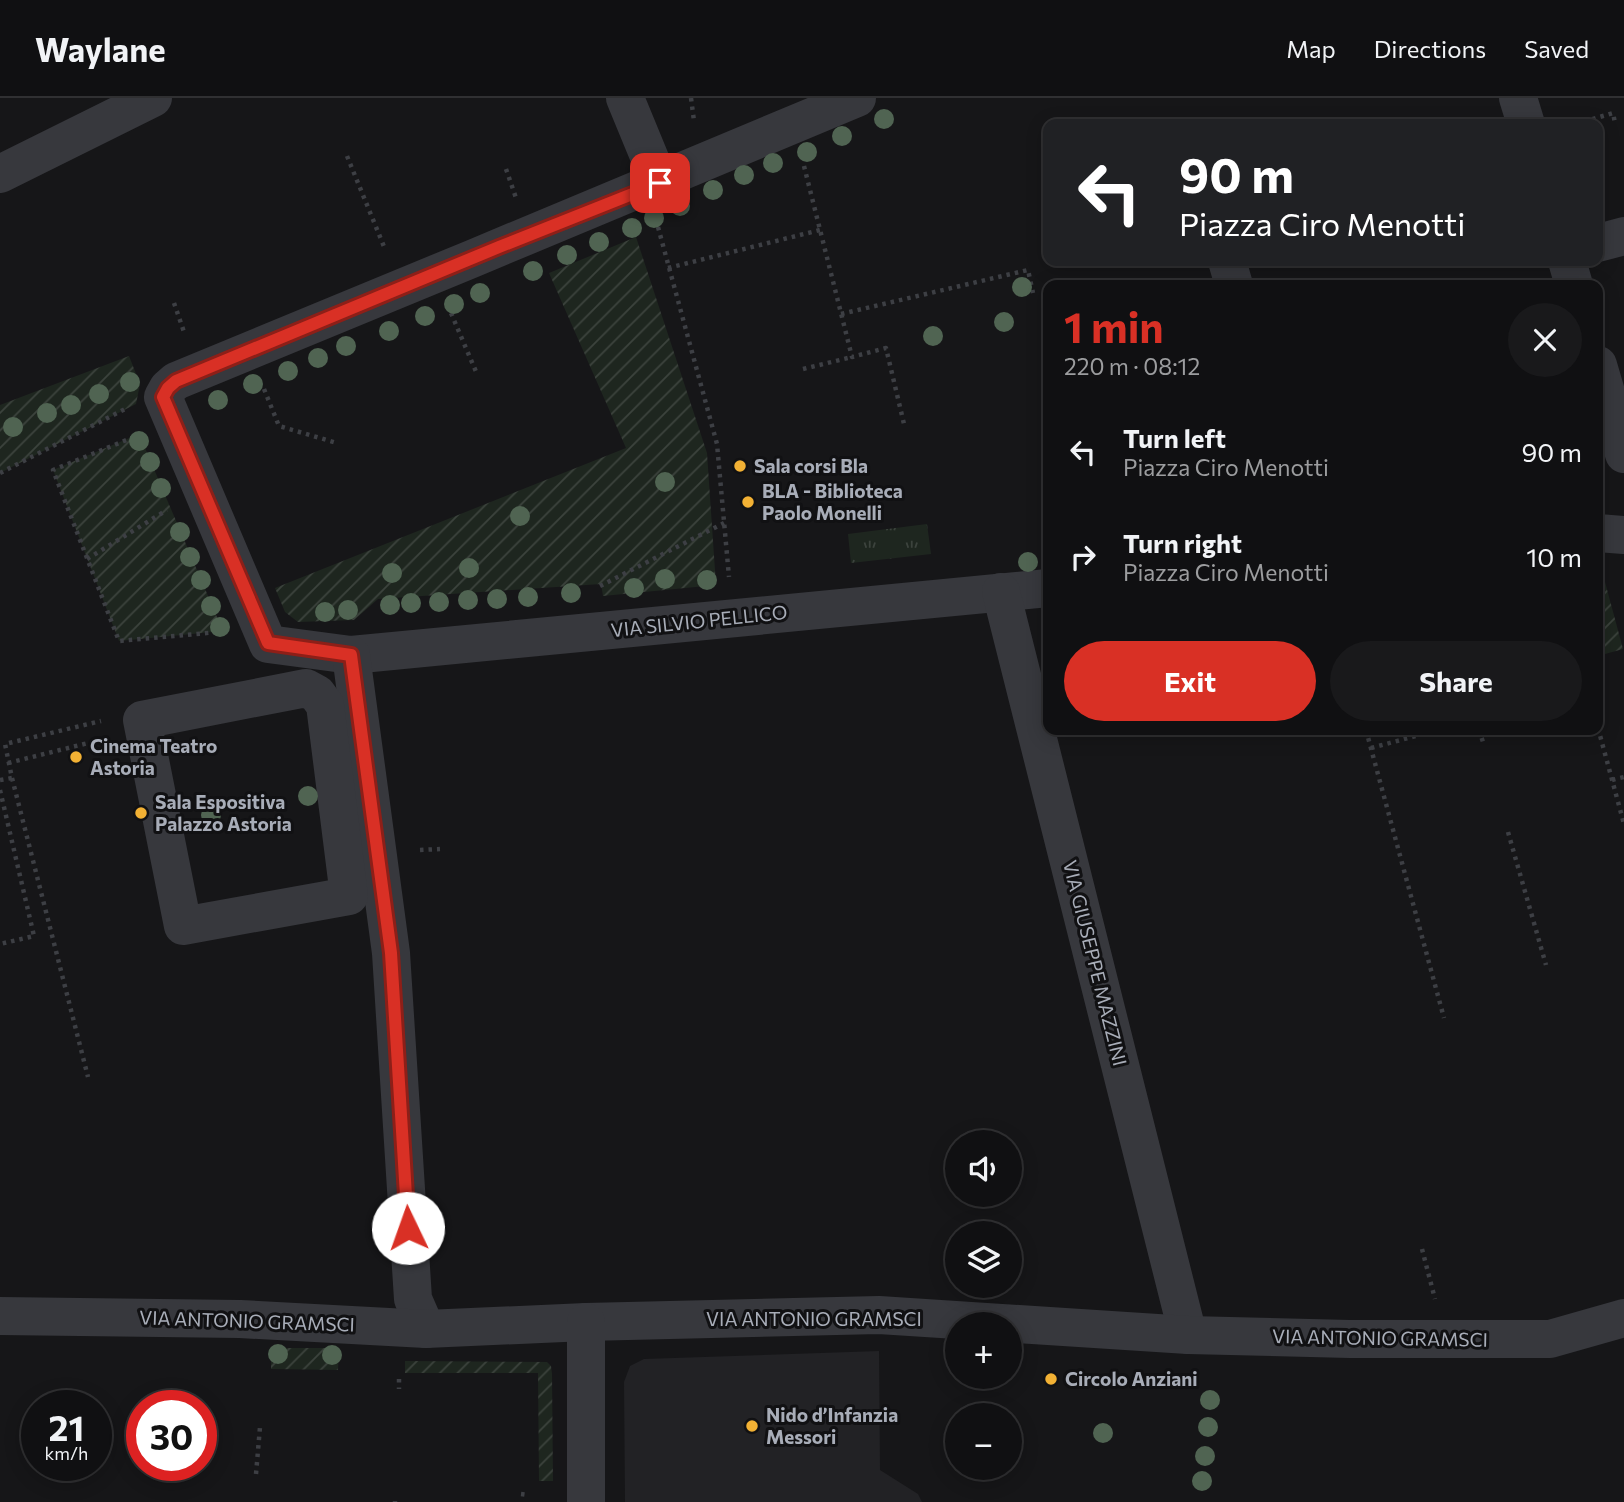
<!DOCTYPE html>
<meta charset="utf-8">
<style>
:root{--surface:#101012;--page:#19191b;--text:#f1f3f6;--muted:#9c9d9f;--line:#303032;--accent:#d93025}
body{margin:0;font-family:Commissioner,sans-serif;background:var(--page);color:var(--text);height:100vh;display:flex;flex-direction:column;font-size:26px;white-space:nowrap}
*{box-sizing:border-box;margin:0}
p{font-size:23px;color:var(--muted)}
.icon{flex:none;width:38px;height:38px;fill:none;stroke:currentColor;stroke-width:2;stroke-linecap:round;stroke-linejoin:round}
.map{position:relative;flex:1;overflow:hidden}
.sheet{position:absolute;left:1043px;top:182px;width:560px;height:455px;display:flex;flex-direction:column;background:var(--surface);border-radius:14px;box-shadow:0 4px 18px #0003,0 0 0 2px var(--line)}
.sheet>*{flex:none}
.hud{position:absolute;left:1043px;top:21px;width:560px;height:147px;border-radius:14px;box-shadow:0 4px 18px #0003,0 0 0 2px var(--line);background:#202124;color:#fff;overflow:hidden}
.tools{position:absolute;left:945px;top:1032px;display:grid;gap:14px}
.tools a{display:grid;place-items:center;width:77px;height:77px;border-radius:50%;background:var(--surface);box-shadow:0 4px 18px #0003,0 0 0 2px var(--line);font-size:35px}
.speed{position:absolute;left:21px;top:1292px;display:flex;gap:14px;font-size:35px;font-weight:700;text-align:center}
.speed>*{display:grid;place-content:center;width:91px;height:91px;border-radius:50%;background:var(--surface);box-shadow:0 4px 18px #0003,0 0 0 2px var(--line);line-height:1}
.speed small{font-size:18px;font-weight:400}
.speed .limit{border:10px solid #d22;background:#fff;color:#111}
.pin{position:absolute;display:grid;place-items:center;width:60px;height:60px;color:#fff;margin:-30px;border-radius:14px;box-shadow:0 4px 10px #0006}
.me{position:absolute;width:77px;margin:-38px;rotate:357deg;stroke-linejoin:round;filter:drop-shadow(0 0 5px #0008)}
.turn{display:flex;align-items:center;gap:24px;height:147px;padding:0 21px;font-size:32px}
.turn .icon{width:91px;height:91px;stroke-width:2.5}
.turn b{display:block;font-size:49px;line-height:60px}
.round{display:grid;place-items:center;flex:none;width:74px;height:74px;border-radius:37px;background:var(--page)}
.summary{display:flex;align-items:center;justify-content:space-between;height:119px;padding:0 21px}
h1{font-size:42px;font-weight:700;line-height:52px;color:var(--accent)}
.button{display:flex;gap:14px;margin-top:auto;padding:14px 21px}
.button a{flex:1;height:80px;border-radius:42px;background:var(--accent);color:#fff;font-size:28px;font-weight:700;line-height:80px;text-align:center}
.button a+a{background:var(--page);color:var(--text)}
ul{padding:0;list-style:none}
li{display:flex;align-items:center;gap:21px;height:105px;padding:0 21px}
li div{flex:1}
li b{display:block;font-size:26px}
li em{font-style:normal}
header{display:flex;align-items:center;gap:42px;box-sizing:border-box;height:98px;padding:0 35px;background:var(--surface);border-bottom:2px solid var(--line)}
header strong{font-size:33px}
nav{display:flex;gap:38px;margin-inline-start:auto;font-size:24px}
.map>svg:first-child{display:block}
.built{fill:#222225}
.grass{fill:url(#grass-tufts)}
.garden{fill:url(#garden-furrows)}
.lines{fill:none;stroke-linecap:round;stroke-linejoin:round}
.path{stroke:#3d3f44;stroke-width:4.5;stroke-dasharray:3.5 5;stroke-linecap:butt}
.minor{stroke:#37383d;stroke-width:38}
.tree{fill:#506452}
.route-casing{stroke:#8d1f18;stroke-width:18}
.route{stroke:#d93025;stroke-width:12}
.poi-dot{fill:#f2b134;stroke:#111113;stroke-width:2.5}
.labels{text-anchor:middle;stroke-width:6;stroke-linejoin:round;paint-order:stroke}
.poi-label{font-size:19px;font-weight:bold;fill:#a8adb8;stroke:#111113;text-anchor:start}
.street-label{font-size:19px;fill:#a8adb8;stroke:#111113}
</style>
<header>
<strong>Waylane</strong>
<nav><a>Map</a><a>Directions</a><a>Saved</a></nav>
</header>
<div class="map">
<svg width="1624" height="1404" viewBox="0 0 1624 1404">
<defs>
<pattern id="grass-tufts" width="24" height="20" patternUnits="userSpaceOnUse" patternTransform="scale(1.75)"><rect width="24" height="20" fill="#1e261f"/><path d="M3 7l-1-3M5 7V3M7 7l1-3M15 17l-1-3M17 17v-4M19 17l1-3" fill="none" stroke="#3c433d"/></pattern>
<pattern id="garden-furrows" width="10" height="10" patternUnits="userSpaceOnUse" patternTransform="scale(1.75)"><rect width="10" height="10" fill="#1e261f"/><path d="M-1 1l2-2M0 10L10 0M9 11l2-2" fill="none" stroke="#3c433d"/></pattern>
</defs>
<rect width="100%" height="100%" fill="#161618"/>
<path class="built" d="M 879,1253 L 880,1372 L 918,1396 L 922,1404 L 625,1404 L 624,1284 L 630,1268 L 644,1261 Z"/>
<path class="grass" d="M 927,426 L 931,456 L 851,465 L 848,436 Z"/>
<g class="garden">
<path d="M 636,139 L 707,355 L 716,487 L 603,498 L 601,486 L 378,501 L 354,522 L 298,524 L 285,514 L 275,490 L 626,350 L 549,175 Z"/>
<path d="M 129,258 L 140,286 L 136,306 L 0,375 L 0,307 Z"/>
<path d="M 139,336 L 223,533 L 119,543 L 53,372 Z"/>
<path d="M 1598,472 L 1605,484 L 1623,551 L 1598,558 Z"/>
<path d="M 271,1250 L 339,1250 L 338,1272 L 271,1271 Z"/>
<path d="M 405,1263 L 547,1264 L 551,1268 L 552,1276 L 553,1383 L 539,1383 L 538,1275 L 405,1275 Z"/>
</g>
<g class="lines">
<g class="path">
<path d="M 691,0 L 694,23"/>
<path d="M 1576,26 L 1613,15 L 1615,25"/>
<path d="M 347,58 L 385,151"/>
<path d="M 804,68 L 852,259 L 886,250 L 904,326"/>
<path d="M 506,71 L 516,100"/>
<path d="M 658,129 L 717,346 L 729,479"/>
<path d="M 668,170 L 820,132"/>
<path d="M 174,205 L 184,234"/>
<path d="M 451,215 L 477,276"/>
<path d="M 841,216 L 1028,172 L 1033,195"/>
<path d="M 803,271 L 852,259"/>
<path d="M 264,291 L 279,328 L 337,345"/>
<path d="M 134,339 L 53,372 L 119,543 L 218,534"/>
<path d="M 0,375 L 125,311"/>
<path d="M 87,461 L 167,412"/>
<path d="M 600,488 L 724,425"/>
<path d="M 1598,630 L 1624,726"/>
<path d="M 1366,632 L 1444,920"/>
<path d="M 1479,632 L 1484,647"/>
<path d="M 1371,650 L 1438,632"/>
<path d="M 8,665 L 104,641"/>
<path d="M 12,680 L 88,979"/>
<path d="M 0,682 L 12,680 L 5,646 L 101,623"/>
<path d="M 1612,682 L 1624,679"/>
<path d="M 0,692 L 34,838 L 0,846"/>
<path d="M 1508,734 L 1546,867"/>
<path d="M 420,752 L 440,751"/>
<path d="M 1422,1151 L 1435,1201"/>
<path d="M 399,1281 L 399,1291"/>
<path d="M 256,1376 L 260,1329"/>
<path d="M 521,1396 L 529,1397"/>
<path d="M 395,1404 L 395,1403"/>
</g>
<g class="minor">
<path d="M 625,0 L 660,85"/>
<path d="M 857,0 C 631,96 403,189 176,283 L 168,290 L 163,299 L 268,546 L 351,557 L 1048,490"/>
<path d="M 1518,0 L 1526,26"/>
<path d="M 0,76 L 153,0"/>
<path d="M 1598,145 L 1624,138"/>
<path d="M 1227,163 L 1234,187"/>
<path d="M 1567,163 L 1574,187"/>
<path d="M 1598,267 L 1624,356"/>
<path d="M 1598,435 L 1624,437"/>
<path d="M 1001,494 L 1188,1237"/>
<path d="M 351,557 L 391,855 L 413,1201 L 426,1231"/>
<path d="M 306,590 L 317,596 L 325,607 L 349,798 L 183,828 L 142,622 Z"/>
<path d="M 0,1218 L 240,1221 L 426,1231 L 586,1224 L 879,1217 L 1188,1237 L 1350,1241 L 1550,1241 L 1624,1220"/>
<path d="M 586,1224 L 586,1404"/>
</g>
</g>
<g class="tree">
<circle cx="884" cy="21" r="10"/>
<circle cx="842" cy="38" r="10"/>
<circle cx="807" cy="54" r="10"/>
<circle cx="773" cy="65" r="10"/>
<circle cx="744" cy="77" r="10"/>
<circle cx="713" cy="92" r="10"/>
<circle cx="680" cy="108" r="10"/>
<circle cx="654" cy="120" r="10"/>
<circle cx="632" cy="130" r="10"/>
<circle cx="599" cy="144" r="10"/>
<circle cx="567" cy="157" r="10"/>
<circle cx="533" cy="173" r="10"/>
<circle cx="1022" cy="189" r="10"/>
<circle cx="480" cy="195" r="10"/>
<circle cx="454" cy="206" r="10"/>
<circle cx="425" cy="218" r="10"/>
<circle cx="1004" cy="224" r="10"/>
<circle cx="389" cy="233" r="10"/>
<circle cx="933" cy="238" r="10"/>
<circle cx="346" cy="248" r="10"/>
<circle cx="318" cy="260" r="10"/>
<circle cx="288" cy="273" r="10"/>
<circle cx="130" cy="284" r="10"/>
<circle cx="253" cy="286" r="10"/>
<circle cx="99" cy="296" r="10"/>
<circle cx="218" cy="302" r="10"/>
<circle cx="71" cy="307" r="10"/>
<circle cx="47" cy="315" r="10"/>
<circle cx="13" cy="329" r="10"/>
<circle cx="139" cy="343" r="10"/>
<circle cx="150" cy="364" r="10"/>
<circle cx="665" cy="384" r="10"/>
<circle cx="161" cy="390" r="10"/>
<circle cx="520" cy="418" r="10"/>
<circle cx="180" cy="434" r="10"/>
<circle cx="190" cy="459" r="10"/>
<circle cx="1028" cy="464" r="10"/>
<circle cx="469" cy="470" r="10"/>
<circle cx="392" cy="475" r="10"/>
<circle cx="665" cy="481" r="10"/>
<circle cx="201" cy="482" r="10"/>
<circle cx="707" cy="482" r="10"/>
<circle cx="634" cy="490" r="10"/>
<circle cx="571" cy="495" r="10"/>
<circle cx="528" cy="499" r="10"/>
<circle cx="497" cy="501" r="10"/>
<circle cx="468" cy="502" r="10"/>
<circle cx="439" cy="504" r="10"/>
<circle cx="411" cy="505" r="10"/>
<circle cx="390" cy="507" r="10"/>
<circle cx="211" cy="508" r="10"/>
<circle cx="348" cy="512" r="10"/>
<circle cx="325" cy="514" r="10"/>
<circle cx="220" cy="529" r="10"/>
<circle cx="308" cy="698" r="10"/>
<circle cx="211" cy="717" r="10"/>
<circle cx="278" cy="1256" r="10"/>
<circle cx="332" cy="1257" r="10"/>
<circle cx="1210" cy="1302" r="10"/>
<circle cx="1208" cy="1329" r="10"/>
<circle cx="1103" cy="1335" r="10"/>
<circle cx="1205" cy="1358" r="10"/>
<circle cx="1202" cy="1383" r="10"/>
</g>
<g class="lines">
<defs>
<path id="route" d="M 408,1130 L 391,855 L 351,557 L 268,545 L 163,299 L 168,290 L 176,283 L 499,149 L 660,85"/>
</defs>
<use href="#route" class="route-casing"/>
<use href="#route" class="route"/>
</g>
<g class="poi-dot">
<circle cx="740" cy="368" r="7"/>
<circle cx="748" cy="404" r="7"/>
<circle cx="76" cy="659" r="7"/>
<circle cx="141" cy="715" r="7"/>
<circle cx="1051" cy="1281" r="7"/>
<circle cx="752" cy="1328" r="7"/>
</g>
<g class="labels">
<g class="poi-label">
<text x="754" y="375">Sala corsi Bla</text>
<text x="762" y="400">BLA - Biblioteca<tspan x="762" dy="22">Paolo Monelli</tspan></text>
<text x="90" y="655">Cinema Teatro<tspan x="90" dy="22">Astoria</tspan></text>
<text x="155" y="711">Sala Espositiva<tspan x="155" dy="22">Palazzo Astoria</tspan></text>
<text x="1065" y="1288">Circolo Anziani</text>
<text x="766" y="1324">Nido d’Infanzia<tspan x="766" dy="22">Messori</tspan></text>
</g>
<g class="street-label">
<text transform="translate(699 523) rotate(-6)" y="7">VIA SILVIO PELLICO</text>
<text transform="translate(1095 865) rotate(76)" y="7">VIA GIUSEPPE MAZZINI</text>
<text x="814" y="1228">VIA ANTONIO GRAMSCI</text>
<text transform="translate(247 1223) rotate(2)" y="7">VIA ANTONIO GRAMSCI</text>
<text transform="translate(1380 1240) rotate(1)" y="7">VIA ANTONIO GRAMSCI</text>
</g>
</g>
</svg>
<div class="tools">
<a><svg class="icon" aria-label="sound" viewBox="0 0 24 24"><path d="M4 9h4l5-4v14l-5-4H4zM17 9q2 3 0 6"/></svg></a>
<a><svg class="icon" aria-label="layers" viewBox="0 0 24 24"><path d="M12 4l9 5-9 5-9-5zM3 14l9 5 9-5"/></svg></a>
<a>+</a>
<a>−</a>
</div>
<div class="speed"><div>21<small>km/h</small></div><div class="limit">30</div></div>
<div class="pin" style="left:660px;top:85px;background:#d93025"><svg class="icon" aria-label="arrive" viewBox="0 0 24 24"><path d="M6 21V4h12l-3 4 3 4H6"/></svg></div>
<svg class="me" style="left:408px;top:1130px" viewBox="-20 -20 40 40"><circle r="19" fill="#fff"/><path d="M0-13L10 11 0 6-10 11z" fill="#d93025"/></svg>
<div class="hud">
<div class="turn"><svg class="icon" aria-label="left" viewBox="0 0 24 24"><path d="M17 20v-9H6M10 6l-5 5 5 5"/></svg><div><b>90 m</b>Piazza Ciro Menotti</div></div>
</div>
<section class="sheet">
<div class="summary"><div><h1>1 min</h1><p>220 m · 08:12</p></div><a class="round"><svg class="icon" aria-label="close" viewBox="0 0 24 24"><path d="M6 6l12 12M18 6L6 18"/></svg></a></div>
<ul>
<li><svg class="icon" aria-label="left" viewBox="0 0 24 24"><path d="M17 20v-9H6M10 6l-5 5 5 5"/></svg><div><b>Turn left</b><p>Piazza Ciro Menotti</p></div><em>90 m</em></li>
<li><svg class="icon" aria-label="right" viewBox="0 0 24 24"><path d="M7 20v-9h11M14 6l5 5-5 5"/></svg><div><b>Turn right</b><p>Piazza Ciro Menotti</p></div><em>10 m</em></li>
</ul>
<div class="button"><a>Exit</a><a>Share</a></div>
</section>
</div>
